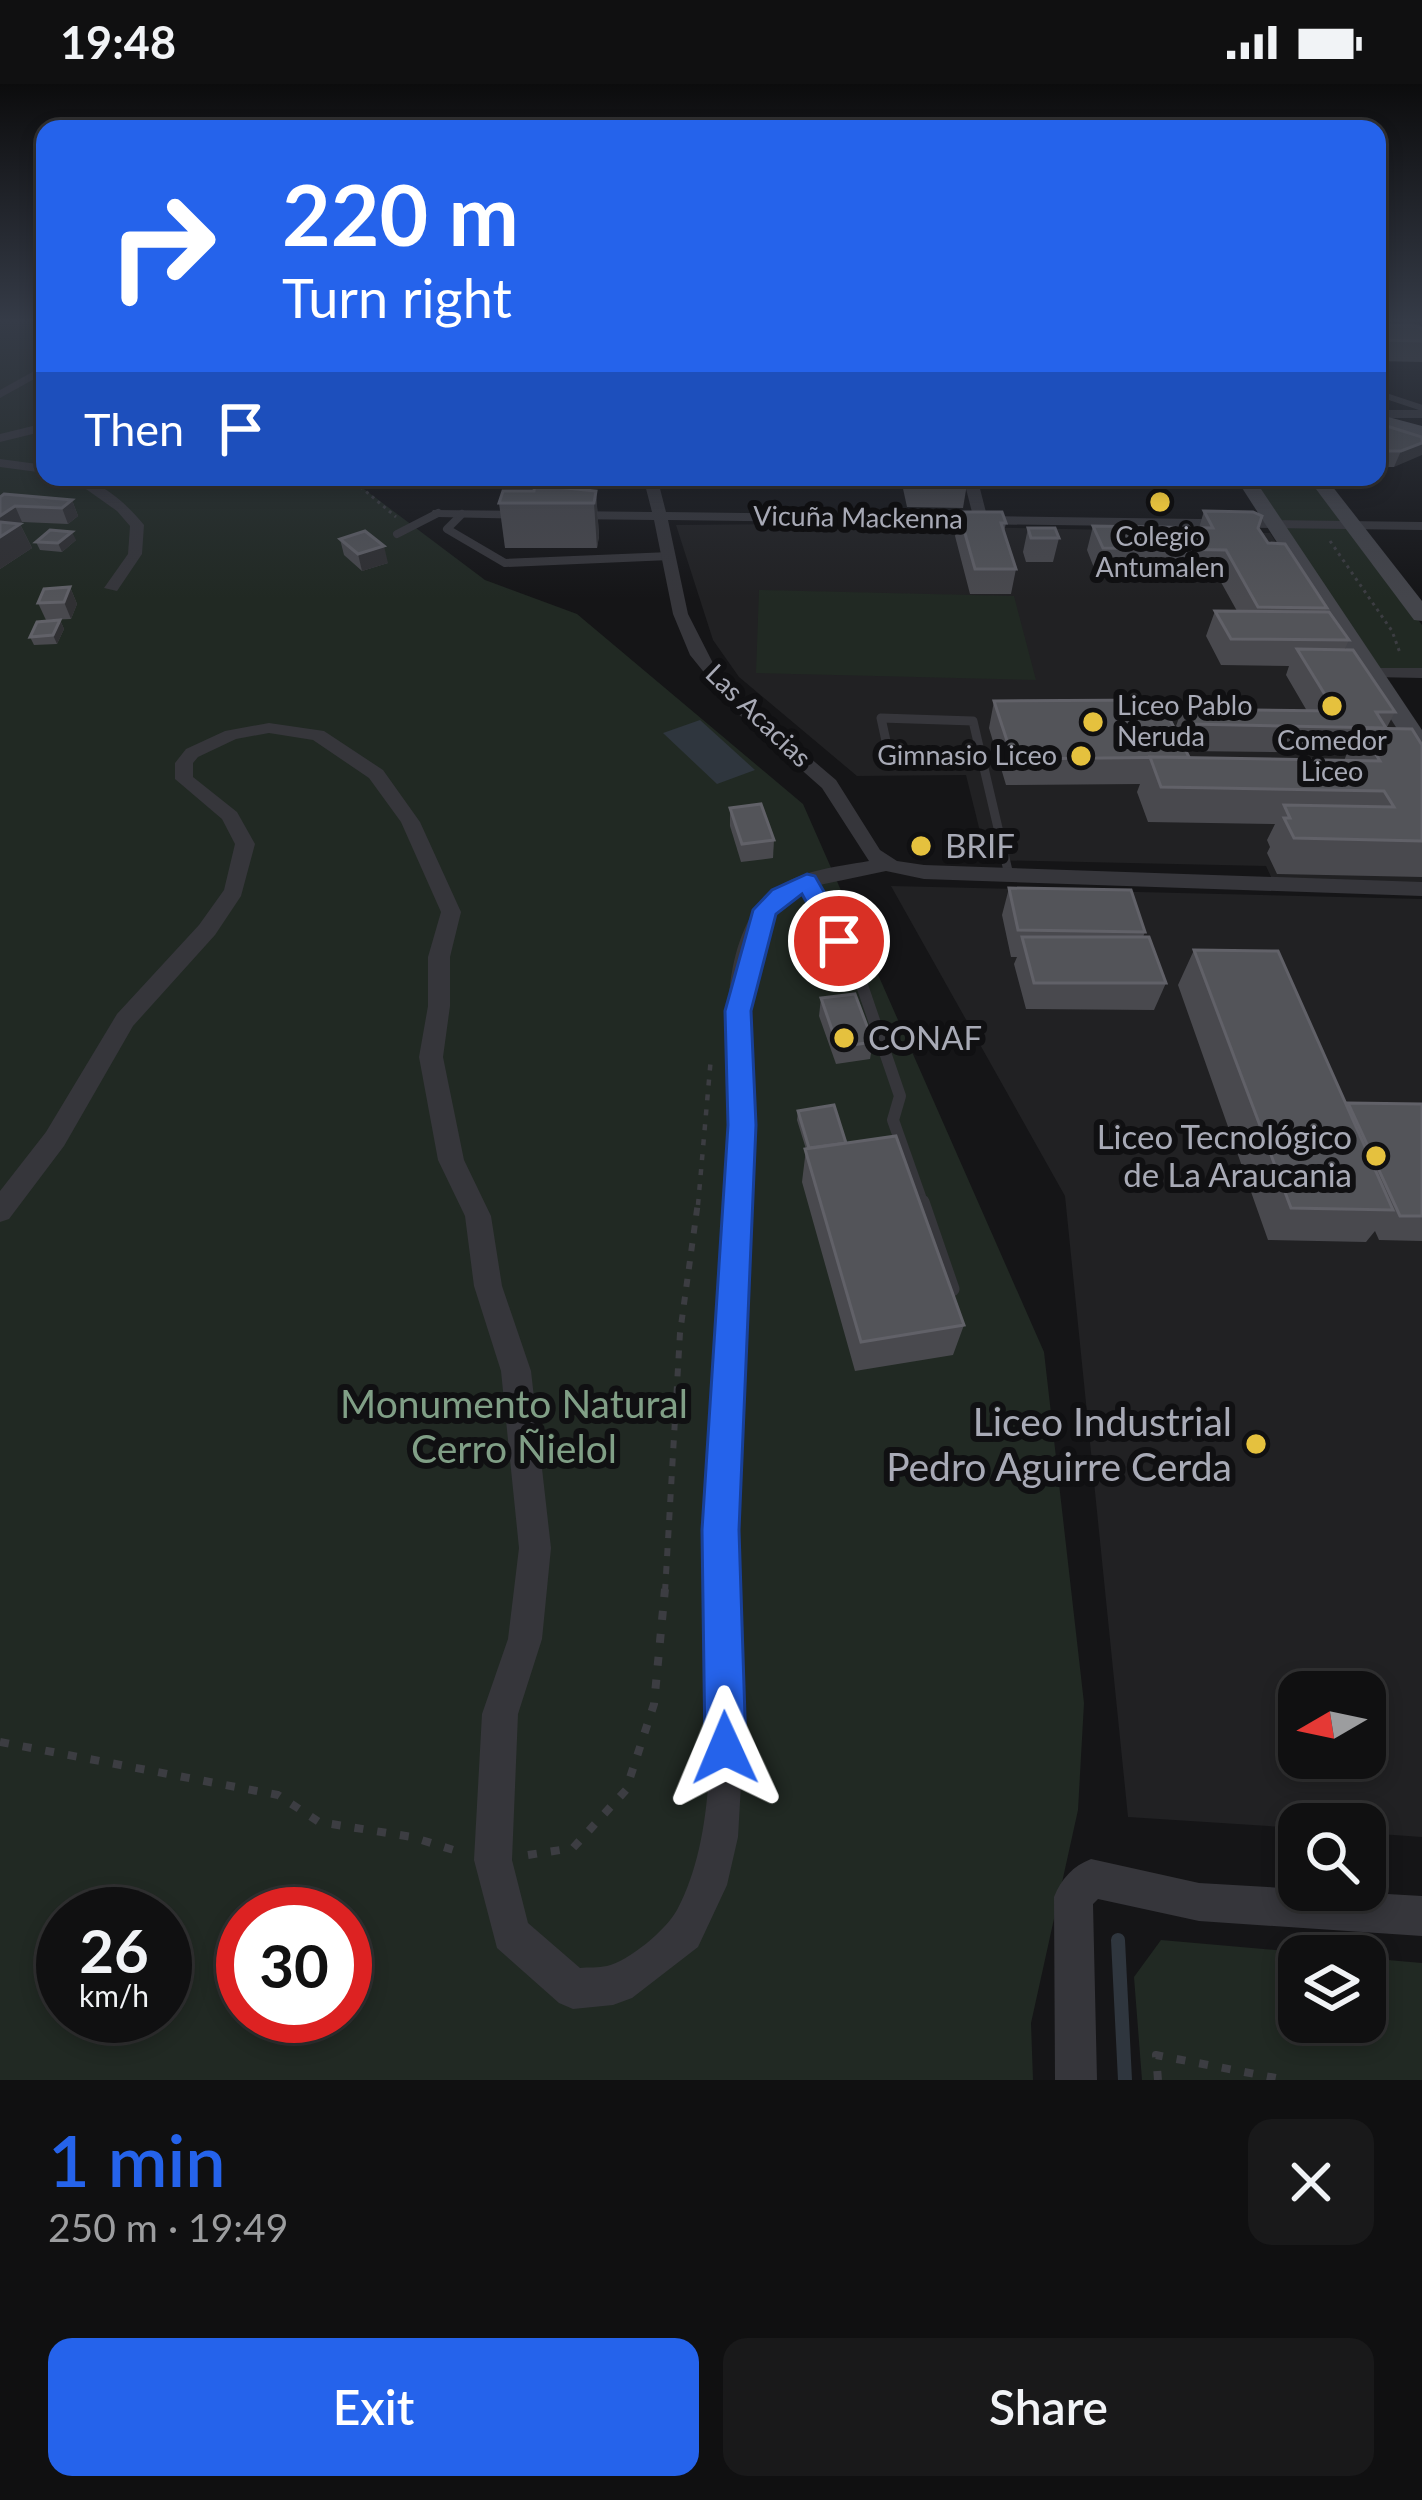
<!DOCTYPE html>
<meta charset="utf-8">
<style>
:root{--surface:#101011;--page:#19191a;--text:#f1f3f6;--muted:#9c9d9f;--line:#303031;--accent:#2563eb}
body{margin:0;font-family:Lato,sans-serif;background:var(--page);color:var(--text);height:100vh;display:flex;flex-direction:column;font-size:45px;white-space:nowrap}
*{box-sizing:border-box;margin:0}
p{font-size:39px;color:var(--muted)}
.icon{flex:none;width:66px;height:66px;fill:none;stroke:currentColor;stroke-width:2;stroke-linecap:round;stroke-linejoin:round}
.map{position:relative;height:1996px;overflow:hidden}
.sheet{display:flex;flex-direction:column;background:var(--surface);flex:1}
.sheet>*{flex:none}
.guide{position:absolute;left:36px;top:36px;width:1350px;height:366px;border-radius:24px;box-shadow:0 6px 18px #0003,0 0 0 3px var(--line);background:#2563eb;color:#fff;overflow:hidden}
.needle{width:78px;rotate:261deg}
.fabs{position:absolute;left:1278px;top:1587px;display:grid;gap:24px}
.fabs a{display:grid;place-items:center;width:108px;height:108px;border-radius:24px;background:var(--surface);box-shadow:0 6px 18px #0003,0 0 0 3px var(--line);font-size:60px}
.speed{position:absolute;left:36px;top:1803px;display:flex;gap:24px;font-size:60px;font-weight:700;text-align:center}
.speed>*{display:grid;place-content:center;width:156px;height:156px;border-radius:50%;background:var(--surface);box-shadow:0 6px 18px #0003,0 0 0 3px var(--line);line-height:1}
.speed small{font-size:30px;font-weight:400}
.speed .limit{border:18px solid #d22;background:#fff;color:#111}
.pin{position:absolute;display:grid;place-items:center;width:102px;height:102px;color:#fff;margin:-51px;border:6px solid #fff;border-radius:50%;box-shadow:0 3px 12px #0007}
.me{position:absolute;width:132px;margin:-66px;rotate:359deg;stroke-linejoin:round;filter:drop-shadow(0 0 9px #0008)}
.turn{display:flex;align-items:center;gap:42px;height:252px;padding:0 48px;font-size:54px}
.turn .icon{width:156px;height:156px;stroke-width:2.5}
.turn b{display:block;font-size:84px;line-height:102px}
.then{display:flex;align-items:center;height:114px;padding:0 48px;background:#0003;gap:24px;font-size:45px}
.round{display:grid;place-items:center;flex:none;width:126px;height:126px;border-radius:24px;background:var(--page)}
.summary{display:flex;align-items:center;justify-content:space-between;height:204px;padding:0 48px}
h1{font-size:72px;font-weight:600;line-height:90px;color:var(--accent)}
.button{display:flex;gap:24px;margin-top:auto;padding:24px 48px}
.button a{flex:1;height:138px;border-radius:24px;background:var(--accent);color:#fff;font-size:48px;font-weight:600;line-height:138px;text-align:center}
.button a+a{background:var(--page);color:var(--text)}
.status{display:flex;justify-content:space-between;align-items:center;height:84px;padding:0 60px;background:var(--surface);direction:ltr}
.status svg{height:33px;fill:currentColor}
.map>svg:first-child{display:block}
.built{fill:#212123;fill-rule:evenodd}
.green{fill:#212923;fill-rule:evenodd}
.water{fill:#2f363e}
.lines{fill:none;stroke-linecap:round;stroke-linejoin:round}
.stream{stroke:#2f363e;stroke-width:14}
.path-far3{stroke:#3c3d42;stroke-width:3;stroke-dasharray:3 4.5;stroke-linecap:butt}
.path-far2{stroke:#3c3d42;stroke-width:4.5;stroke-dasharray:6 9;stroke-linecap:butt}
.path-far1{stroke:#3c3d42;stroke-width:6;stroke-dasharray:8 10;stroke-linecap:butt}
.path{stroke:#3c3d42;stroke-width:8;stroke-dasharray:9 14;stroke-linecap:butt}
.service-far4{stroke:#36363b;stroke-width:6}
.service-far3{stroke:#36363b;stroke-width:8}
.service-far2{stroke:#36363b;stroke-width:9}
.service-far1{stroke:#36363b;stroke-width:12}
.service{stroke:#36363b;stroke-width:15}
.minor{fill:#36363b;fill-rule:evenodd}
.tertiary{fill:#36363b;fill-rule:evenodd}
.secondary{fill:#44454b;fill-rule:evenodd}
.primary{fill:#52535a;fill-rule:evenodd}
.wall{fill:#49494e;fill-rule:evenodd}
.shaded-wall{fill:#303033}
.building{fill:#535459;stroke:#616168;stroke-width:3}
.route{fill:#2563eb;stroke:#184099;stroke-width:3}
.poi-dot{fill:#e5c13e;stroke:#101012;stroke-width:4.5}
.labels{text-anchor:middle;stroke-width:12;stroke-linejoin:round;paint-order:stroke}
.far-street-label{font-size:27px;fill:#a8aab6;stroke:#101012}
.far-poi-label{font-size:27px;fill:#a8aab6;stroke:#101012}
.poi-label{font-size:33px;fill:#a8aab6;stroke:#101012;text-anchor:start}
.near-park-label{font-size:39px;fill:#809f86;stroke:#101012}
.near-poi-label{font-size:39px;fill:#a8aab6;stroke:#101012;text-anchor:end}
</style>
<div class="status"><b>19:48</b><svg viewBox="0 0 49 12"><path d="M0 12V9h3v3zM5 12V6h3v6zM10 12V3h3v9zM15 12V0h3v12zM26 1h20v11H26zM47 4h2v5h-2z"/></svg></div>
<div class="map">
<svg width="1422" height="1996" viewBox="0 0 1422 1996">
<rect width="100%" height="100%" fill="#151517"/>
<g class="built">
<path d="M 810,440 L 1270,449 L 1422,683 L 1422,800 L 1272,795 L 1266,782 L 987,776 L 966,691 L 857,692 L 739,593 L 713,556 L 676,441 Z"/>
<path d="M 891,802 L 1422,815 L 1422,1753 L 1365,1749 L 1365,1740 L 1299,1740 L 1299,1744 L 1128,1733 L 1065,1112 ZM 1299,1608 L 1365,1608 L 1365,1674 L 1299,1674 Z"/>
</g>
<g class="green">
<path d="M 0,236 L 45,236 L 45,393 L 348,393 L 485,496 L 577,530 L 803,720 L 1044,1268 L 1084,1619 L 1078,1726 L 1031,1939 L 1033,1996 L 0,1996 ZM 63,1830 L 165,1830 L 165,1932 L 63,1932 ZM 243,1830 L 345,1830 L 345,1932 L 243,1932 Z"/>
<path d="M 1249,393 L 1311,393 L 1346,438 L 1278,437 Z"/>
<path d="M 1284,443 L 1348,443 L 1422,541 L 1422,585 L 1378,584 Z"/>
<path d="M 759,506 L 1014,512 L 1036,596 L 756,589 Z"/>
<path d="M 1161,1856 L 1343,1872 L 1299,1872 L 1299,1938 L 1365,1938 L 1365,1874 L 1422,1879 L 1422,1996 L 1142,1996 L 1134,1893 Z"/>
</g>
<path class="water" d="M 700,636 L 755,686 L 717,700 L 663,649 Z"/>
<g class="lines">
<path class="stream" d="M 1118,1856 L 1125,1996"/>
<g class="path-far3">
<path d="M 349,393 L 396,433"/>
<path d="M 1330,457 L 1392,547 L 1400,569"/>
</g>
<path class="path-far2" d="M 698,1121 L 711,973"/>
<path class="path-far1" d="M 665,1508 L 680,1249 L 698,1118"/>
<g class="path">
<path d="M 0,1658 L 278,1711 L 319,1738 L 412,1753 L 463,1769"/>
<path d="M 528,1771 L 573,1764 L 626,1706 L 654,1620 L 665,1505"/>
<path d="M 1158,1996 L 1156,1971 L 1286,1996"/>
</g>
<path class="service-far4" d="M 1377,309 L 1422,324"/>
<g class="service-far3">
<path d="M 462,430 L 447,445 L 505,479 L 670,472"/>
<path d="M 397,450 L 438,429"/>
</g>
<g class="service-far2">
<path d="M 980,668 L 888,666 L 881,634 L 973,637 L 1009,791"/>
<path d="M 807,797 L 816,817"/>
</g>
<path class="service-far1" d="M 815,814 L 854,878 L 900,1012 L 893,1036 L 923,1121"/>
<path class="service" d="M 922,1118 L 952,1205"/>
<g class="minor">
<path d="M 1398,236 L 1409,236 L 1422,247 L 1422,255 Z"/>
<path d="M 45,281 L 45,289 L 0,314 L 0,306 Z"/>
<path d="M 45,339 L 45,347 L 0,358 L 0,350 Z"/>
<path d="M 0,375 L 45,381 L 45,389 L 0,383 Z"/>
<path d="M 69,393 C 98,393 126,419 144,441 L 142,470 L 117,507 L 104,504 L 128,470 L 130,442 L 117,427 Z"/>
<path d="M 643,393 L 657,393 L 666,428 L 973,432 L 963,393 L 977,393 L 987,432 L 1422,438 L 1422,446 L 668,436 L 688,530 L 717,587 L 748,621 L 836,696 L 880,766 L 897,777 L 924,781 L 1422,798 L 1422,812 L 924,795 L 886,787 L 810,803 L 781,820 L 763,853 L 756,879 L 751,933 L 753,1092 L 737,1441 L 744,1648 L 738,1753 L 727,1801 L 698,1863 L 632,1914 L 613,1921 L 573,1925 L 559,1919 L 497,1864 L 474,1776 L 482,1630 L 508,1555 L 519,1464 L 501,1287 L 474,1202 L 465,1132 L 438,1076 L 419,973 L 428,922 L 428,873 L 441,828 L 401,738 L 369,694 L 313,656 L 269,649 L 236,655 L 198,673 L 193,679 L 193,693 L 237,728 L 255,760 L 241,812 L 215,851 L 133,942 L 64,1062 L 9,1135 L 0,1138 L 0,1107 L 46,1048 L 117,930 L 199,841 L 224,806 L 235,760 L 222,735 L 175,695 L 175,679 L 186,665 L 225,647 L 269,639 L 324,647 L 383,686 L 420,738 L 461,828 L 450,873 L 450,922 L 443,973 L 464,1076 L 491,1132 L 502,1202 L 531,1287 L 551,1464 L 542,1555 L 518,1630 L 512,1776 L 528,1839 L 580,1884 C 589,1883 598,1884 607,1882 C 629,1877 666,1846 677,1826 C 732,1723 701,1553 705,1439 C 709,1308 725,1178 729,1048 C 732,975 714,891 755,825 C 779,788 830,784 869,777 L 822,704 L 736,628 L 690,571 L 673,530 L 654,436 L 566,435 L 559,431 L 566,427 L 652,428 Z"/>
<path d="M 433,426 L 532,427 L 539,431 L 532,435 L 438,433 L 431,429 Z"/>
<path d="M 1366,584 L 1422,584 L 1422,594 L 1372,593 L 1364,588 Z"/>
<path d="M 1091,1775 L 1199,1799 L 1422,1812 L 1422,1852 L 1199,1837 L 1098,1815 L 1093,1820 L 1097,1996 L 1055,1996 L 1054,1813 C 1061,1795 1073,1782 1091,1775 Z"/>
</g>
<rect class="tertiary" x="1377" y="326" width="45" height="8"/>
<g class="secondary">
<path d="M 1235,393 L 1253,393 L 1422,646 L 1422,672 L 1410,665 Z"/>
<path d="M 1307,393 L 1325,393 L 1422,517 L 1422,537 L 1414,536 Z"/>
</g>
<path class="primary" d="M 1377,330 L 1422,342 L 1422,353 L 1377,341 Z"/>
</g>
<g class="wall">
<path d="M 1377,241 L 1422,245 L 1422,278 L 1377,277 Z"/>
<path d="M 1377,339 L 1422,353 L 1394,383 L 1377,383 Z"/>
<path d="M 903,393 L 965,393 L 967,400 L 963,424 L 907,423 L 902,400 Z"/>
<path d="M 596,407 L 599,452 L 597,464 L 505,464 L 499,419 Z"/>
<path d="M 0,413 L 72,416 L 78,432 L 68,440 L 22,438 L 20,440 L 32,464 L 0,485 Z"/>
<path d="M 1204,427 L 1258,444 L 1268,459 L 1327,524 L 1325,528 L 1349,556 L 1345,565 L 1395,628 L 1386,645 L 1422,661 L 1422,793 L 1277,790 L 1267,769 L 1270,763 L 1267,756 L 1275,740 L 1148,738 L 1137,708 L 1140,700 L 1006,701 L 989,644 L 994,617 L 1175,645 L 1182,625 L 1307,627 L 1286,591 L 1289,582 L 1221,581 L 1206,552 L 1215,527 L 1237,527 L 1217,491 L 1096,489 L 1087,466 L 1093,442 L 1199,444 ZM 1185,667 L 1347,669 L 1344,677 L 1189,674 Z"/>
<path d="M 959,428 L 1006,439 L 1004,448 L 1016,485 L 1011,510 L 970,510 L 955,452 Z"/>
<path d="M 1028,444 L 1059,454 L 1053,478 L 1026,478 L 1023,468 Z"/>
<path d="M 340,455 L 388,479 L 362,487 L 344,471 Z"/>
<path d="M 76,456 L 62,468 L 40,466 L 36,458 Z"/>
<path d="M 70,503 L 77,520 L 71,535 L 46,536 L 38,519 Z"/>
<path d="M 60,536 L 64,545 L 57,560 L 34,561 L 30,553 Z"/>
<path d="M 730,724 L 774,756 L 773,774 L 741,778 L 730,742 Z"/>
<path d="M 1009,804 L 1145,848 L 1143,853 L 1166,899 L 1154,926 L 1026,925 L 1014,880 L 1017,873 L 1011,873 L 1002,831 Z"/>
<path d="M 825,811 L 842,821 L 841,830 L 829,832 L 824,820 Z"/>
<path d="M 1194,866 L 1347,1021 L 1422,1020 L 1422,1157 L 1379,1156 L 1375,1147 L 1366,1158 L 1268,1156 L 1178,901 Z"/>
<path d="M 821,914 L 873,958 L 870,975 L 836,980 L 819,932 Z"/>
<path d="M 798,1027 L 846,1059 L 964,1241 L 953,1271 L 855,1287 L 802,1098 L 806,1065 L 797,1036 Z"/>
</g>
<g class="shaded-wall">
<path d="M 1422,359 L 1422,371 L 1394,383 L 1401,367 Z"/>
<path d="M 596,407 L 599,452 L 597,464 L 594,419 Z"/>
<path d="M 72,416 L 78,432 L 68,440 L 62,424 Z"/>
<path d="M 15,422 L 22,438 L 13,444 L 20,440 L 32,464 L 0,485 L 0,432 Z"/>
<path d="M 72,448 L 76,456 L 62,468 L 58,459 Z"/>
<path d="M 384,462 L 388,479 L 362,487 L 358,470 Z"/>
<path d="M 70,503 L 77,520 L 71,535 L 64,518 Z"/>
<path d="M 60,536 L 64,545 L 57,560 L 53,551 Z"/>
</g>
<g class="building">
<path d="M 1377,241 L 1418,242 L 1422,245 L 1422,257 L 1377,256 Z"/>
<path d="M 1377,339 L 1422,353 L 1422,359 L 1401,367 L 1377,367 Z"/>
<path d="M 909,393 L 965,393 L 967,400 L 910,400 Z"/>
<path d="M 535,401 L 596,407 L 594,419 L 499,419 L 503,407 L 534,407 Z"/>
<path d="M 4,410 L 72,416 L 62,424 L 15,422 L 0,432 L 0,413 Z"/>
<path d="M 1204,427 L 1253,428 L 1262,432 L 1258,444 L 1268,459 L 1285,460 L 1327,524 L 1258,523 L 1226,466 L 1103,464 L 1093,442 L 1213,444 Z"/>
<path d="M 959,428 L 1002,428 L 1006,439 L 1001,439 L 1016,485 L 975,485 Z"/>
<path d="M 0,438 L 20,440 L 0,453 Z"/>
<path d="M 1028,444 L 1055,444 L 1059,454 L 1031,454 Z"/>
<path d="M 50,446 L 72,448 L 58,459 L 36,458 Z"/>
<path d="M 365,447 L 384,462 L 358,470 L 340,455 Z"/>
<path d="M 70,503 L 64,518 L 38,519 L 44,505 Z"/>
<path d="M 1215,527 L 1329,528 L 1349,556 L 1231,555 Z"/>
<path d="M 60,536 L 53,551 L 30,553 L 37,538 Z"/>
<path d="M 1297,565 L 1353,566 L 1395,628 L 1376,628 L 1386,644 L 1189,640 L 1182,625 L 1335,627 Z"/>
<path d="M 1160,616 L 1189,673 L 1013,675 L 994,617 Z"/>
<path d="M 1360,644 L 1412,645 L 1422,661 L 1422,757 L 1294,754 L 1284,734 L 1290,734 L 1284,721 L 1394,723 L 1384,707 L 1161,703 L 1150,673 L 1380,677 Z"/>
<path d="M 761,720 L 774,756 L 742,760 L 730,724 Z"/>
<path d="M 1009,804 L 1131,806 L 1145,848 L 1018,846 Z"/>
<path d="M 838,810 L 842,821 L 830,823 L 825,811 Z"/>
<path d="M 1022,853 L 1149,853 L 1166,899 L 1034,899 Z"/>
<path d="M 1194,866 L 1278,867 L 1393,1126 L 1291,1124 Z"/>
<path d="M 855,910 L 873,958 L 838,963 L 821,914 Z"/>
<path d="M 1348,1019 L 1422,1020 L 1422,1132 L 1400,1132 Z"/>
<path d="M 834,1021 L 846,1059 L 809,1064 L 798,1027 Z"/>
<path d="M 896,1052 L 964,1241 L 861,1258 L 805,1065 Z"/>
</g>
<linearGradient id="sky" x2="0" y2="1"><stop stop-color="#0c0c0d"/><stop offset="0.46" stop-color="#353b47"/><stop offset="1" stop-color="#353b47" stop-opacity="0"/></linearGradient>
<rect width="1422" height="515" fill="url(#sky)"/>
<path class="route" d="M 807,790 L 815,792 L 852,857 L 839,865 L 831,863 L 802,810 L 776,830 L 751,927 L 756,1041 L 739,1446 L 746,1664 L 740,1678 L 725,1684 L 711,1678 L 705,1664 L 702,1446 L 728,1041 L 725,927 L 753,826 L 772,806 Z"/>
<g class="poi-dot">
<circle cx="1160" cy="418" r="12"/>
<circle cx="1332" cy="622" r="12"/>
<circle cx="1093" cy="638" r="12"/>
<circle cx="1081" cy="672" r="12"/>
<circle cx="921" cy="762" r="12"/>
<circle cx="844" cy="954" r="12"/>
<circle cx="1376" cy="1072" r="12"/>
<circle cx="1256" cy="1360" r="12"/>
</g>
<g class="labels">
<g class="far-street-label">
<text transform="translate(858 434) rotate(1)" y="9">Vicuña Mackenna</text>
<text transform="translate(758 632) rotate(44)" y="9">Las Acacias</text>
</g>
<g class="far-poi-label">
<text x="1160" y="462">Colegio<tspan x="1160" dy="31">Antumalen</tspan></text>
<text x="1117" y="631" text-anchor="start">Liceo Pablo<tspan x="1117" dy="31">Neruda</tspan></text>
<text x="1332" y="666">Comedor<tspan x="1332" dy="31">Liceo</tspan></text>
<text x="1057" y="681" text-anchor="end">Gimnasio Liceo</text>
</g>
<g class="poi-label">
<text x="945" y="774">BRIF</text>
<text x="868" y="966">CONAF</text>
<text x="1352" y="1065" text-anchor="end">Liceo Tecnológico<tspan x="1352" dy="38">de La Araucania</tspan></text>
</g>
<g class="near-park-label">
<text x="514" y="1334">Monumento Natural<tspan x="514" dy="45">Cerro Ñielol</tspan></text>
</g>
<g class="near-poi-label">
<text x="1232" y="1352">Liceo Industrial<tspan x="1232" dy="45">Pedro Aguirre Cerda</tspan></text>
</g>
</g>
</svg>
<div class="fabs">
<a><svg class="needle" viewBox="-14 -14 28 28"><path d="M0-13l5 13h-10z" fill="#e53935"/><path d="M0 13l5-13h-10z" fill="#9c9d9f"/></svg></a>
<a><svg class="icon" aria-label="search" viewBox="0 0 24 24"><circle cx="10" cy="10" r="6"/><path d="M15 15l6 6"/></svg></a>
<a><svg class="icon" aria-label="layers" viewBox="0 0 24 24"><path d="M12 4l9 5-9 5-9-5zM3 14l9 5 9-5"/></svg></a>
</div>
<div class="speed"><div>26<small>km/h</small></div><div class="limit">30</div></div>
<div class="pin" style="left:839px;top:857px;background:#d93025"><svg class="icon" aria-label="arrive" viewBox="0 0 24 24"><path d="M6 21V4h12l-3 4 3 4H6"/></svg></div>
<svg class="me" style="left:725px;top:1664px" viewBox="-20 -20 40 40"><path d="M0-17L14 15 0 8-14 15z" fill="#2563eb" stroke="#fff" stroke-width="4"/></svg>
<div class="guide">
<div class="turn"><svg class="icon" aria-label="right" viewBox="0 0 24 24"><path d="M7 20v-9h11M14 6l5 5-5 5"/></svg><div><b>220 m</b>Turn right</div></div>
<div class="then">Then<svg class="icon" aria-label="arrive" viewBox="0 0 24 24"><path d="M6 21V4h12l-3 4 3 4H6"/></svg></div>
</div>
</div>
<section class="sheet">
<div class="summary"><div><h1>1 min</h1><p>250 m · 19:49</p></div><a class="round"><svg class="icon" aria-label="close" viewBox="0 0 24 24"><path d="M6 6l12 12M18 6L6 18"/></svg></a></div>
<div class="button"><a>Exit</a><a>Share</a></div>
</section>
